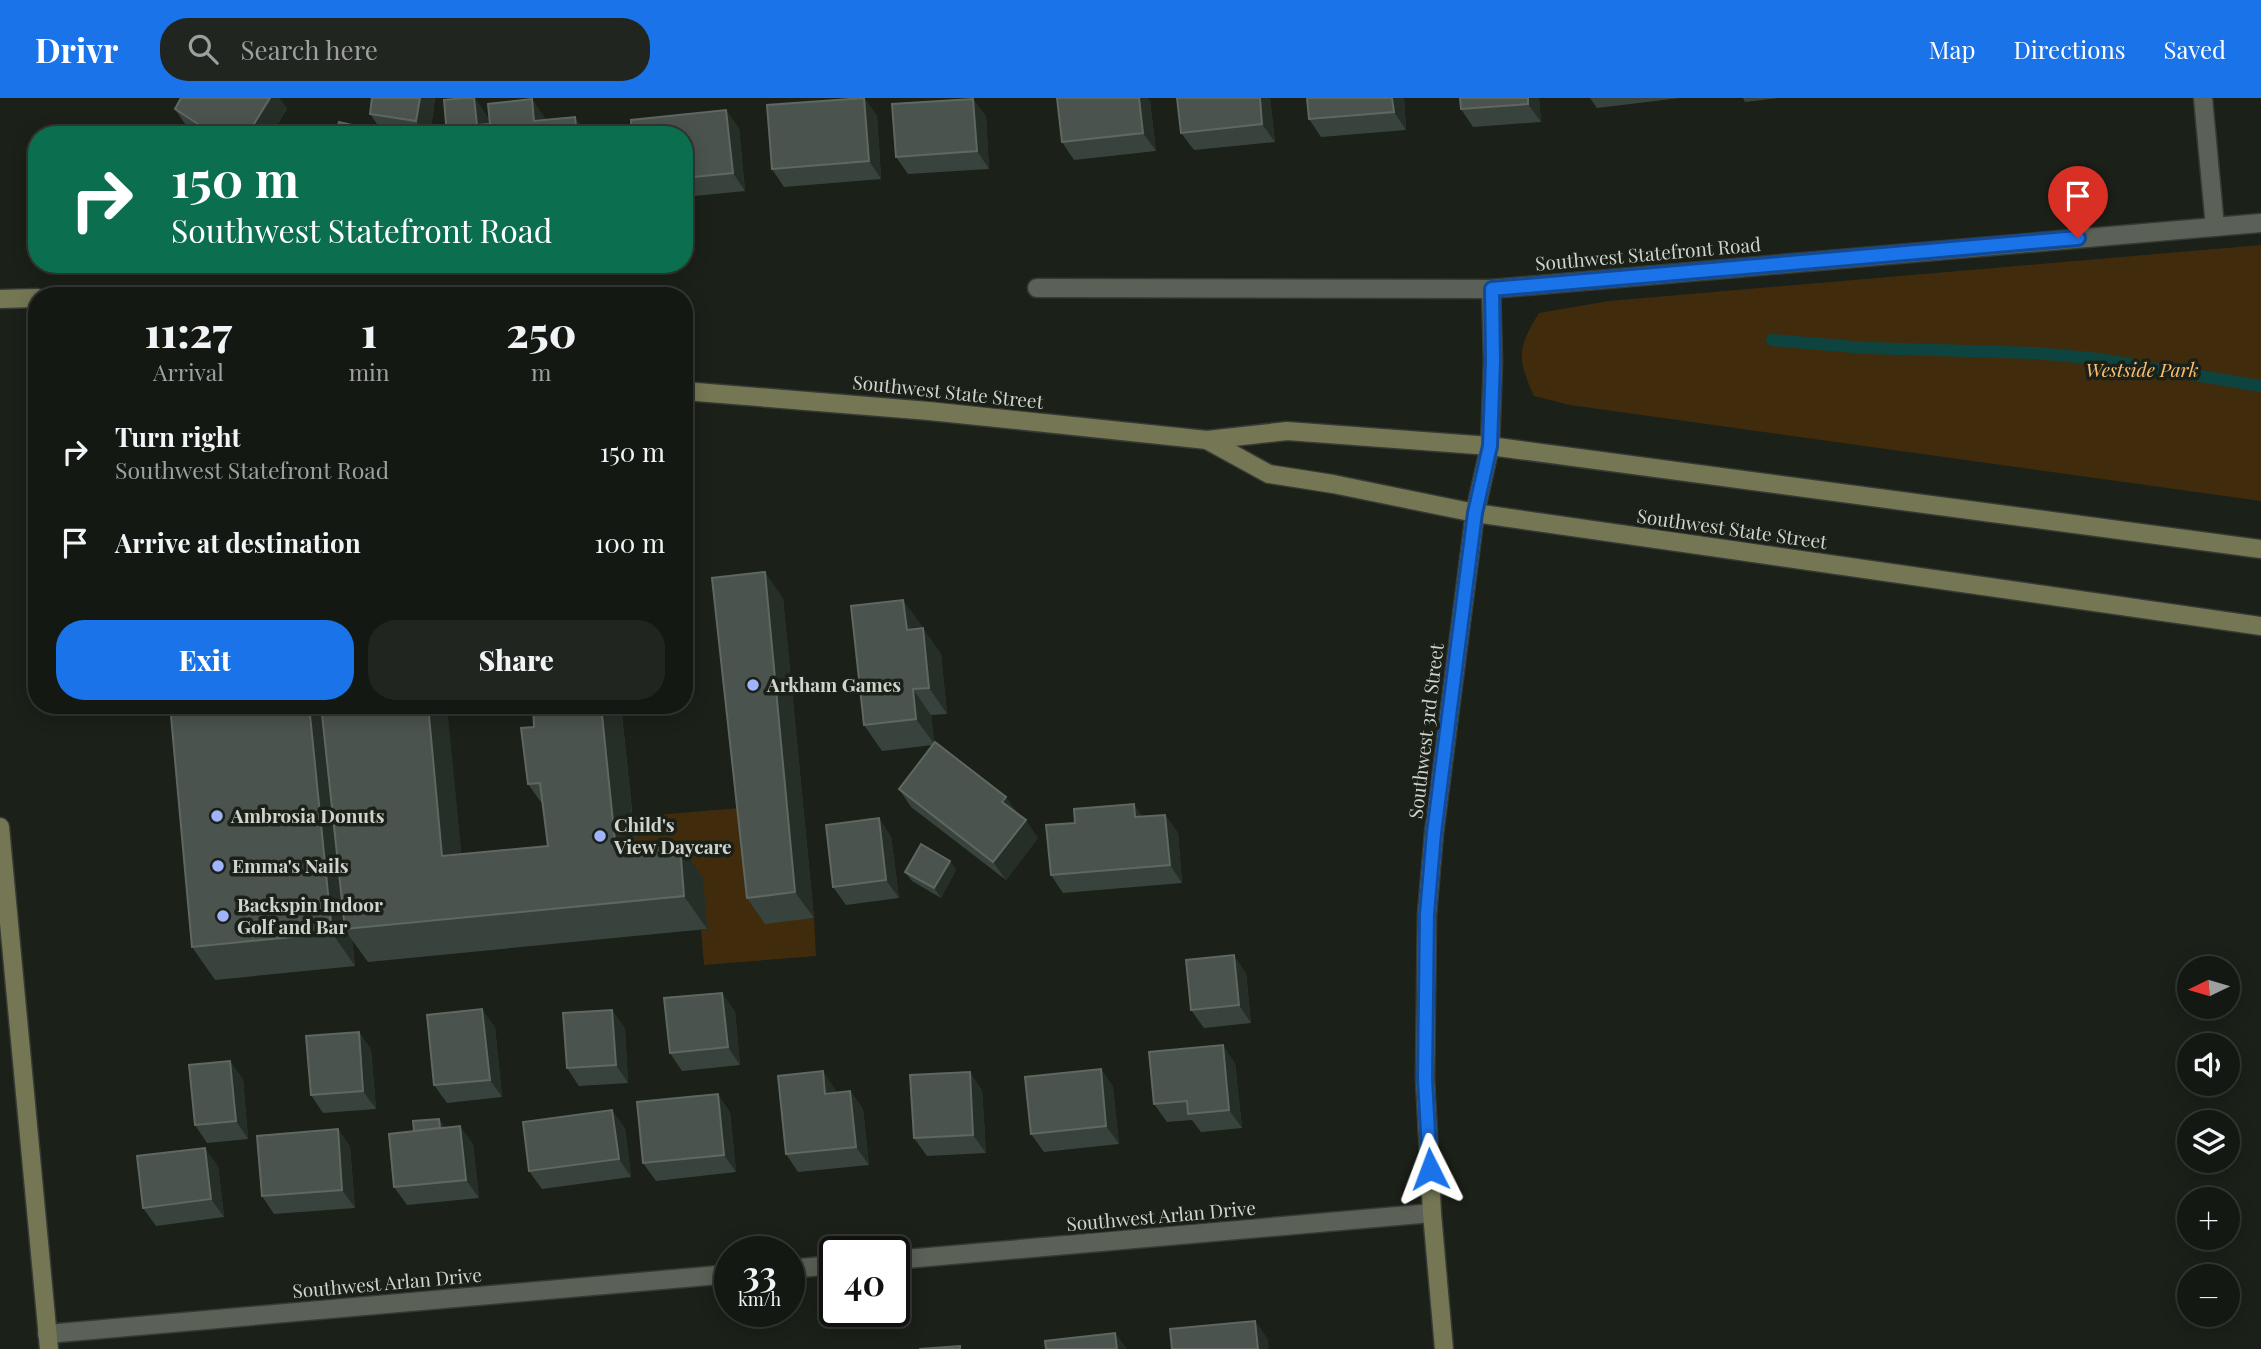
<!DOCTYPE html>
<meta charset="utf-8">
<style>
:root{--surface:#141812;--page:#212520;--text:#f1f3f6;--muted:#9da09f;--line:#333732;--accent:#1a73e8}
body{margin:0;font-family:"Playfair Display",serif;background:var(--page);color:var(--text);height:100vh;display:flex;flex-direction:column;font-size:26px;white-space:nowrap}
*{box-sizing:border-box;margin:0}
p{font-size:23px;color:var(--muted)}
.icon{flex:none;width:38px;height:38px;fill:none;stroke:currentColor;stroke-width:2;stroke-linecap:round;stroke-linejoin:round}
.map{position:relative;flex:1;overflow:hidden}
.side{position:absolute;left:28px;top:189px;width:665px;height:427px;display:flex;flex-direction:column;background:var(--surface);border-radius:28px;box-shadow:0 4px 18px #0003,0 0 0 2px var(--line)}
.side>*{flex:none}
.banner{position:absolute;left:28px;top:28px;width:665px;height:147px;border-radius:28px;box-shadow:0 4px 18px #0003,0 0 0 2px var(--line);background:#0b6e4f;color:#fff;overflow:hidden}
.needle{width:46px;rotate:265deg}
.controls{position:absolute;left:2177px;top:858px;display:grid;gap:14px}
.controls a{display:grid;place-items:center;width:63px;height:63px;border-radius:50%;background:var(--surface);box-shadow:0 4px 18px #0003,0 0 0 2px var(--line);font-size:35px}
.speed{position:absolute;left:714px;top:1138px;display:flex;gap:14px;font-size:35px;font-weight:700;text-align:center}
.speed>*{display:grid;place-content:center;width:91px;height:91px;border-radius:50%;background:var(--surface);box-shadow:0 4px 18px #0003,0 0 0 2px var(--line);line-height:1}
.speed small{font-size:18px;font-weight:400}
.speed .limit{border:4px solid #111;border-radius:10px;background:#fff;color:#111}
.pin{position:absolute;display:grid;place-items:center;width:60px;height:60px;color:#fff;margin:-72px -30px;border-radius:50% 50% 50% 0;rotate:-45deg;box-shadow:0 0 7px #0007}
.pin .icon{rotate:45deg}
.me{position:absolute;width:77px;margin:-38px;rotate:357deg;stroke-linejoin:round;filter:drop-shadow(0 0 5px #0008)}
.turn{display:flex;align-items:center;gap:24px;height:147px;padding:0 28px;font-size:32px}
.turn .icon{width:91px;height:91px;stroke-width:2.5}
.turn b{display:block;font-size:49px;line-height:60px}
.eta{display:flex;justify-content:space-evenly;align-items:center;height:119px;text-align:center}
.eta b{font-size:42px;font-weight:800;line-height:49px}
.button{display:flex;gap:14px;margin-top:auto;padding:14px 28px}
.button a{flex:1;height:80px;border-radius:28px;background:var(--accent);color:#fff;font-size:28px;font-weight:800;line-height:80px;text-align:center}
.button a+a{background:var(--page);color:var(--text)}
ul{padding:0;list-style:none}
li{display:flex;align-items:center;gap:21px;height:91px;padding:0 28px}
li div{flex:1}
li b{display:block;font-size:26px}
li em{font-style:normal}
header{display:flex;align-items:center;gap:42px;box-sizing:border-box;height:98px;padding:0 35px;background:var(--accent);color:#fff}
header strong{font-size:33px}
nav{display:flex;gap:38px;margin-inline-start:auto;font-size:24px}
.search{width:490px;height:63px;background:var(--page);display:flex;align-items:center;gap:18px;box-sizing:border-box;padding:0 24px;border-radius:28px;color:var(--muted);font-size:26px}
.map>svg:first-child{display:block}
.green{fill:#402c0d}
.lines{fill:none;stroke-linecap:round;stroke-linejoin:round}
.stream{stroke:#0e4440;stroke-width:12}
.street-casing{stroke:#363a34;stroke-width:21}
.secondary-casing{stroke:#363a34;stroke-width:21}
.street{stroke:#5b6157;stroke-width:18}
.secondary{stroke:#757654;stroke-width:18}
.wall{fill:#39433d}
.shaded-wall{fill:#262e28}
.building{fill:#4a534d;stroke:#5f6761;stroke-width:2}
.route-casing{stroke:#114b97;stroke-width:18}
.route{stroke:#1a73e8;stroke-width:12}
.poi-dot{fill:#a0b3fd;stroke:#1b2018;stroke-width:2.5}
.labels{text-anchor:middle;stroke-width:7;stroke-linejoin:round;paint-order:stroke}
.street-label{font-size:19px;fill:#d0d4ce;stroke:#1b2018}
.park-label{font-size:19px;font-style:italic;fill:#fac06c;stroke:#1b2018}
.poi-label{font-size:19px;font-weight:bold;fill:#d0d4ce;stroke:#1b2018;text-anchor:start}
</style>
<header>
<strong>Drivr</strong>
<div class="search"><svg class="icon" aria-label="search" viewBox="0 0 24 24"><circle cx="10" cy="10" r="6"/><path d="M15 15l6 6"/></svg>Search here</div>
<nav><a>Map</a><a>Directions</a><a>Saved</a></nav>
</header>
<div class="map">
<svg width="2261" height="1251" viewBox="0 0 2261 1251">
<rect width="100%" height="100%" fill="#1b2018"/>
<g class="green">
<path d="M 2261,147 L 2261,403 L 1570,307 L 1534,298 C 1517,260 1517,251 1539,215 L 1609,203 Z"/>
<path d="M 751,709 L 765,825 L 814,820 L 816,858 L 704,867 L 701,832 L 707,831 L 703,780 L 639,786 L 633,719 Z"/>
</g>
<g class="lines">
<path class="stream" d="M 1772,242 L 1866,250 L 2036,255 L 2099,261 L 2261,288"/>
<defs>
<g id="street">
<path d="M 2203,0 L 2215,129"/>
<path d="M 1037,190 L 1491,191 L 2261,125"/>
<path d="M 1490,348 L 1493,263 L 1491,191"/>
<path d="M 894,1162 L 1432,1115"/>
<path d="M 789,1171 L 835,1167"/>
<path d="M 47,1236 L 730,1176"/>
</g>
<g id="secondary">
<path d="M 139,198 L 151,198"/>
<path d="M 0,201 L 37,200"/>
<path d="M 684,293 L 929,313 L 1207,342 L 1287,333 L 1490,348 L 2261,451"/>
<path d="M 1207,342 L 1269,376 L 1333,386 L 1475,415 L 2261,528"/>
<path d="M 0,729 L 49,1251"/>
<path d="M 1444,1251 L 1432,1115 L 1425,981 L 1427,816 L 1434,735 L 1475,415 L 1490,348"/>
</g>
</defs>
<use href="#street" class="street-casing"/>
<use href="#secondary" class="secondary-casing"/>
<use href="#street" class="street"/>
<use href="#secondary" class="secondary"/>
</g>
<g class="wall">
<path d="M 181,0 L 279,0 L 287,11 L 271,37 L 199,37 L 187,29 L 175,11 Z"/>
<path d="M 435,0 L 430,37 L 403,37 L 382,33 L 370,16 Z"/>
<path d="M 864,0 L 877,18 L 881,81 L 784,89 L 772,71 Z"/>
<path d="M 1270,0 L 1275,44 L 1194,52 L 1181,35 Z"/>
<path d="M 1307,0 L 1404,0 L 1406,32 L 1321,39 L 1309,21 Z"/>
<path d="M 1539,0 L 1541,24 L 1473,29 L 1461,11 Z"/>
<path d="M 1590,0 L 1680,0 L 1597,10 Z"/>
<path d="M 1743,0 L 1779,0 L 1745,4 Z"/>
<path d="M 973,1 L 986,19 L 989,71 L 908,76 L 896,59 Z"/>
<path d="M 1150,3 L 1156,53 L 1074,62 L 1062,44 Z"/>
<path d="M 739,30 L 745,93 L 684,99 L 684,37 Z"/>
<path d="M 783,500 L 814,820 L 765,826 L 747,800 Z"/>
<path d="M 922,528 L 922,530 L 941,556 L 947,616 L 931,617 L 934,645 L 1018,717 L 1038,740 L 1006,782 L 911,709 L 899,691 L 933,647 L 882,653 L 864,627 Z"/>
<path d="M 533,607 L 621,607 L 636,751 L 703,780 L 707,831 L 368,864 L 352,842 L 355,868 L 215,882 L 192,849 L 462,756 L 548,748 L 543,707 L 528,686 L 534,629 Z"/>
<path d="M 1165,717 L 1178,735 L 1182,785 L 1063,795 L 1051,777 L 1075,725 Z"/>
<path d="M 891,738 L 899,800 L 846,807 L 833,789 Z"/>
<path d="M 950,763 L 956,772 L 941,800 L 912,783 L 905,774 Z"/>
<path d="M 1246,875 L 1251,925 L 1204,930 L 1191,912 Z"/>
<path d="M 735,913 L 740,967 L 682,973 L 670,955 Z"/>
<path d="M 495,929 L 502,999 L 447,1005 L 434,987 Z"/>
<path d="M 625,930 L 628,985 L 579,988 L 567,970 Z"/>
<path d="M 359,934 L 371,952 L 376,1011 L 323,1015 L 311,997 Z"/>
<path d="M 1235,965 L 1242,1030 L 1201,1034 L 1192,1022 L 1167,1024 L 1154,1006 Z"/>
<path d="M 1101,971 L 1113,989 L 1119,1046 L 1044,1054 L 1031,1036 Z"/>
<path d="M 243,981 L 248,1041 L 207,1045 L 195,1027 Z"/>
<path d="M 835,991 L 836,995 L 850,993 L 863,1011 L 869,1067 L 798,1074 L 786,1056 Z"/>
<path d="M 982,992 L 986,1055 L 927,1058 L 914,1040 Z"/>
<path d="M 730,1014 L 736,1074 L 656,1083 L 643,1065 Z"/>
<path d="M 439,1021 L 445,1030 L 473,1046 L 479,1100 L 407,1107 L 394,1089 L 414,1033 Z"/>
<path d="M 625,1030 L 631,1079 L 542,1091 L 529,1073 Z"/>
<path d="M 338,1031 L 350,1049 L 355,1110 L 274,1116 L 262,1098 Z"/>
<path d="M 218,1068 L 224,1119 L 156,1128 L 143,1110 Z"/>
</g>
<g class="shaded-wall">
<path d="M 270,0 L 279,0 L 287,11 L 271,37 L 247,37 Z"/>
<path d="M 420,0 L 435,0 L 430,37 L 426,37 L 416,23 Z"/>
<path d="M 474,0 L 475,0 L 492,25 L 477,27 Z"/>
<path d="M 864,0 L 877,18 L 881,81 L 869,63 Z"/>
<path d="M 1139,0 L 1148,0 L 1150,3 L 1156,53 L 1143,35 Z"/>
<path d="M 1260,0 L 1270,0 L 1275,44 L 1262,26 Z"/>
<path d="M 1392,0 L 1404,0 L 1406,32 L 1394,14 Z"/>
<path d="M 1528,0 L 1539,0 L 1541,24 L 1528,6 Z"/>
<path d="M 532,1 L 550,27 L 534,23 Z"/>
<path d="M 973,1 L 986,19 L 989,71 L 977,53 Z"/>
<path d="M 726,12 L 739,30 L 745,93 L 733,75 Z"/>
<path d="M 575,19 L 588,37 L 577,37 Z"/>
<path d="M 765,474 L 783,500 L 814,820 L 795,794 Z"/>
<path d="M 903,502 L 922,528 L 925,558 L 907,532 Z"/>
<path d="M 923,530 L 941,556 L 947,616 L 929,590 Z"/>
<path d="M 913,591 L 931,617 L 935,647 L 916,621 Z"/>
<path d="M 309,607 L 329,607 L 345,831 L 352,842 L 355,868 L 332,835 Z"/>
<path d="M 428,607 L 447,607 L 465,791 L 442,758 Z"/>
<path d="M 601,607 L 621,607 L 639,786 L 616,753 Z"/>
<path d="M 1006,699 L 1019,717 L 1002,704 Z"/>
<path d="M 1134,706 L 1146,724 L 1135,719 Z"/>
<path d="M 1165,717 L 1178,735 L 1182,785 L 1170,767 Z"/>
<path d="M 879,720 L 891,738 L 899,800 L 886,782 Z"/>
<path d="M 1026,722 L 1038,740 L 1006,782 L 993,764 Z"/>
<path d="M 680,747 L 703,780 L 707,831 L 684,798 Z"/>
<path d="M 950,763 L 956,772 L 941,800 L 934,790 Z"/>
<path d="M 1234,857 L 1246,875 L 1251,925 L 1239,907 Z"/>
<path d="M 722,895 L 735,913 L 740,967 L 728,949 Z"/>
<path d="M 482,911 L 495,929 L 502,999 L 490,982 Z"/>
<path d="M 612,912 L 625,930 L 628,985 L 616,967 Z"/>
<path d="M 359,934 L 371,952 L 376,1011 L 363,993 Z"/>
<path d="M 1223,947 L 1235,965 L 1242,1030 L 1229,1012 Z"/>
<path d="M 230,963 L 243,981 L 248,1041 L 236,1023 Z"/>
<path d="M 1101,971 L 1113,989 L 1119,1046 L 1106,1028 Z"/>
<path d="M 823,973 L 835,991 L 838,1014 L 825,996 Z"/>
<path d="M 970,974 L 982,992 L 986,1055 L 973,1037 Z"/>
<path d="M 850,993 L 863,1011 L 869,1067 L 856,1049 Z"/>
<path d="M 718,996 L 730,1014 L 736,1074 L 724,1057 Z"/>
<path d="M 612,1012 L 625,1030 L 631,1079 L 619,1061 Z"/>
<path d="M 439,1021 L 446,1030 L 441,1038 Z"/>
<path d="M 460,1028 L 473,1046 L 479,1100 L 466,1082 Z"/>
<path d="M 338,1031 L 350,1049 L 355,1110 L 342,1092 Z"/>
<path d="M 205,1050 L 218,1068 L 224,1119 L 211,1101 Z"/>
<path d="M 1255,1223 L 1268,1241 L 1269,1251 L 1258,1251 Z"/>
<path d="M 1115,1235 L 1127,1251 L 1117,1251 Z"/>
</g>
<g class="building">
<path d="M 181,0 L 270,0 L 247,37 L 215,37 L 175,11 Z"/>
<path d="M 372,0 L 420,0 L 416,23 L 370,16 Z"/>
<path d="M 464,0 L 474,0 L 477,27 L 490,26 L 488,6 L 532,1 L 534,23 L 575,19 L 577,37 L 447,37 L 444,2 Z"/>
<path d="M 864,0 L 869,63 L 772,71 L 767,7 Z"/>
<path d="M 1057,0 L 1139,0 L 1143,35 L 1062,44 Z"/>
<path d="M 1177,0 L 1260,0 L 1262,26 L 1181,35 Z"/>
<path d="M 1307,0 L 1392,0 L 1394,14 L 1309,21 Z"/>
<path d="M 1460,0 L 1528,0 L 1528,6 L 1461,11 Z"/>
<path d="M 973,1 L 977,53 L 896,59 L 892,6 Z"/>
<path d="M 726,12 L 733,75 L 684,80 L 684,37 L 632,37 L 631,22 Z"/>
<path d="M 339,24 L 395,37 L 335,37 Z"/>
<path d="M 765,474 L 795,794 L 747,800 L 712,480 Z"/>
<path d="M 903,502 L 907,532 L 923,530 L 929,590 L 913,591 L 916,621 L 864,627 L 851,508 Z"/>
<path d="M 170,607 L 309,607 L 332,835 L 192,849 Z"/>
<path d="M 321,607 L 428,607 L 442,758 L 548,748 L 540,685 L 528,686 L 521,630 L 534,629 L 533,607 L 601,607 L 616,753 L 680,747 L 684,798 L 345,831 Z"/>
<path d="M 935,644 L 1006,699 L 1002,704 L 1026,722 L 993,764 L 899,691 Z"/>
<path d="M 1134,706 L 1135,719 L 1165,717 L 1170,767 L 1051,777 L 1046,727 L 1075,725 L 1074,711 Z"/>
<path d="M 879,720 L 886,782 L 833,789 L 826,727 Z"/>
<path d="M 921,746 L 950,763 L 934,790 L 905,774 Z"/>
<path d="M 1234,857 L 1239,907 L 1191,912 L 1186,862 Z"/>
<path d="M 722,895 L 728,949 L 670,955 L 664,900 Z"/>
<path d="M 482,911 L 490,982 L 434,987 L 427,917 Z"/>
<path d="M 612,912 L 616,967 L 567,970 L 563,915 Z"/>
<path d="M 359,934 L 363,993 L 311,997 L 306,938 Z"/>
<path d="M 1223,947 L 1229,1012 L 1188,1016 L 1187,1003 L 1154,1006 L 1149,954 Z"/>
<path d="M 230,963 L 236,1023 L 195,1027 L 189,967 Z"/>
<path d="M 1101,971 L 1106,1028 L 1031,1036 L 1025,979 Z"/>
<path d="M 823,973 L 825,996 L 850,993 L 856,1049 L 786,1056 L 778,978 Z"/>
<path d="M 970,974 L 973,1037 L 914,1040 L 910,977 Z"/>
<path d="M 718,996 L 724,1057 L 643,1065 L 637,1004 Z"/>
<path d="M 612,1012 L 619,1061 L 529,1073 L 523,1024 Z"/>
<path d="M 439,1021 L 440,1030 L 414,1033 L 413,1023 Z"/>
<path d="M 460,1028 L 466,1082 L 394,1089 L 389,1036 Z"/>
<path d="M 338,1031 L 342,1092 L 262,1098 L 257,1038 Z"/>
<path d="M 205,1050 L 211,1101 L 143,1110 L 137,1058 Z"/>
<path d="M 1255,1223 L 1258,1251 L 1172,1251 L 1170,1231 Z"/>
<path d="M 1115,1235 L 1117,1251 L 1046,1251 L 1045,1243 Z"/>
<path d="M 960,1248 L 960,1251 L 919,1251 Z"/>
</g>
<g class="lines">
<defs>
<path id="route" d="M 1430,1071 L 1425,981 L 1427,816 L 1434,735 L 1475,415 L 1490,348 L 1493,263 L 1492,191 L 2078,140"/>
</defs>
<use href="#route" class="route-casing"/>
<use href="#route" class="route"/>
</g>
<g class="poi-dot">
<circle cx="753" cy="587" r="7"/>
<circle cx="217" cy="718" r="7"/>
<circle cx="600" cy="738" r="7"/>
<circle cx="218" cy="768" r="7"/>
<circle cx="223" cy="818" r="7"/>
</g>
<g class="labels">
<g class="street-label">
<text transform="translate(1648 156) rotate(-5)" y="7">Southwest Statefront Road</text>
<text transform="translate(948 294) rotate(6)" y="7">Southwest State Street</text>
<text transform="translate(1732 431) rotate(8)" y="7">Southwest State Street</text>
<text transform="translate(1426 633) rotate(-83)" y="7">Southwest 3rd Street</text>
<text transform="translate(1161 1118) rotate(-5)" y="7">Southwest Arlan Drive</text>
<text transform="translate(387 1185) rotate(-5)" y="7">Southwest Arlan Drive</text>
</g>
<g class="park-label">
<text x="2142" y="279">Westside Park</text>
</g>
<g class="poi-label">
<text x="767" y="594">Arkham Games</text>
<text x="231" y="725">Ambrosia Donuts</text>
<text x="614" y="734">Child's<tspan x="614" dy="22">View Daycare</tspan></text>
<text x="232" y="775">Emma's Nails</text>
<text x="237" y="814">Backspin Indoor<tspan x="237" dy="22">Golf and Bar</tspan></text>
</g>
</g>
</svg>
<div class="controls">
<a><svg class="needle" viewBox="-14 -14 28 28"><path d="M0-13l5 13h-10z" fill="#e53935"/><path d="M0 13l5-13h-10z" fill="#9da09f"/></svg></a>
<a><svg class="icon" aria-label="sound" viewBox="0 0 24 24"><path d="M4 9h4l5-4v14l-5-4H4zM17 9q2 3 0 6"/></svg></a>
<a><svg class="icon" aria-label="layers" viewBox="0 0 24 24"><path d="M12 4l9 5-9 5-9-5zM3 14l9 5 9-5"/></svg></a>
<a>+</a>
<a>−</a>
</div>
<div class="speed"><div>33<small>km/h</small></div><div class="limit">40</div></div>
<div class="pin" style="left:2078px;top:140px;background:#d93025"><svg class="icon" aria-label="arrive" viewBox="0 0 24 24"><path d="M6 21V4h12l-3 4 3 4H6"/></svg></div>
<svg class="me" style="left:1430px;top:1071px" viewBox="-20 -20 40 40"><path d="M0-17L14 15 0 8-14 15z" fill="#1a73e8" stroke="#fff" stroke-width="4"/></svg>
<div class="banner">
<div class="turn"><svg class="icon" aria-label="right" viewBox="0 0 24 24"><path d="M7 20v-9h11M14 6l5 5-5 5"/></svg><div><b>150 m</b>Southwest Statefront Road</div></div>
</div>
<section class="side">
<div class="eta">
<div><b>11:27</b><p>Arrival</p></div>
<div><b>1</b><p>min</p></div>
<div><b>250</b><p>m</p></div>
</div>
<ul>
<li><svg class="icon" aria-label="right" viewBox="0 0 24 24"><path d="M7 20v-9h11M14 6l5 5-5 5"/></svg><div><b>Turn right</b><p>Southwest Statefront Road</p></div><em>150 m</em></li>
<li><svg class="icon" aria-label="arrive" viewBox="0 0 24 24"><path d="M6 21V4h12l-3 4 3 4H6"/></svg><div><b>Arrive at destination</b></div><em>100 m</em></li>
</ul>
<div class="button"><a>Exit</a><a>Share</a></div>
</section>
</div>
